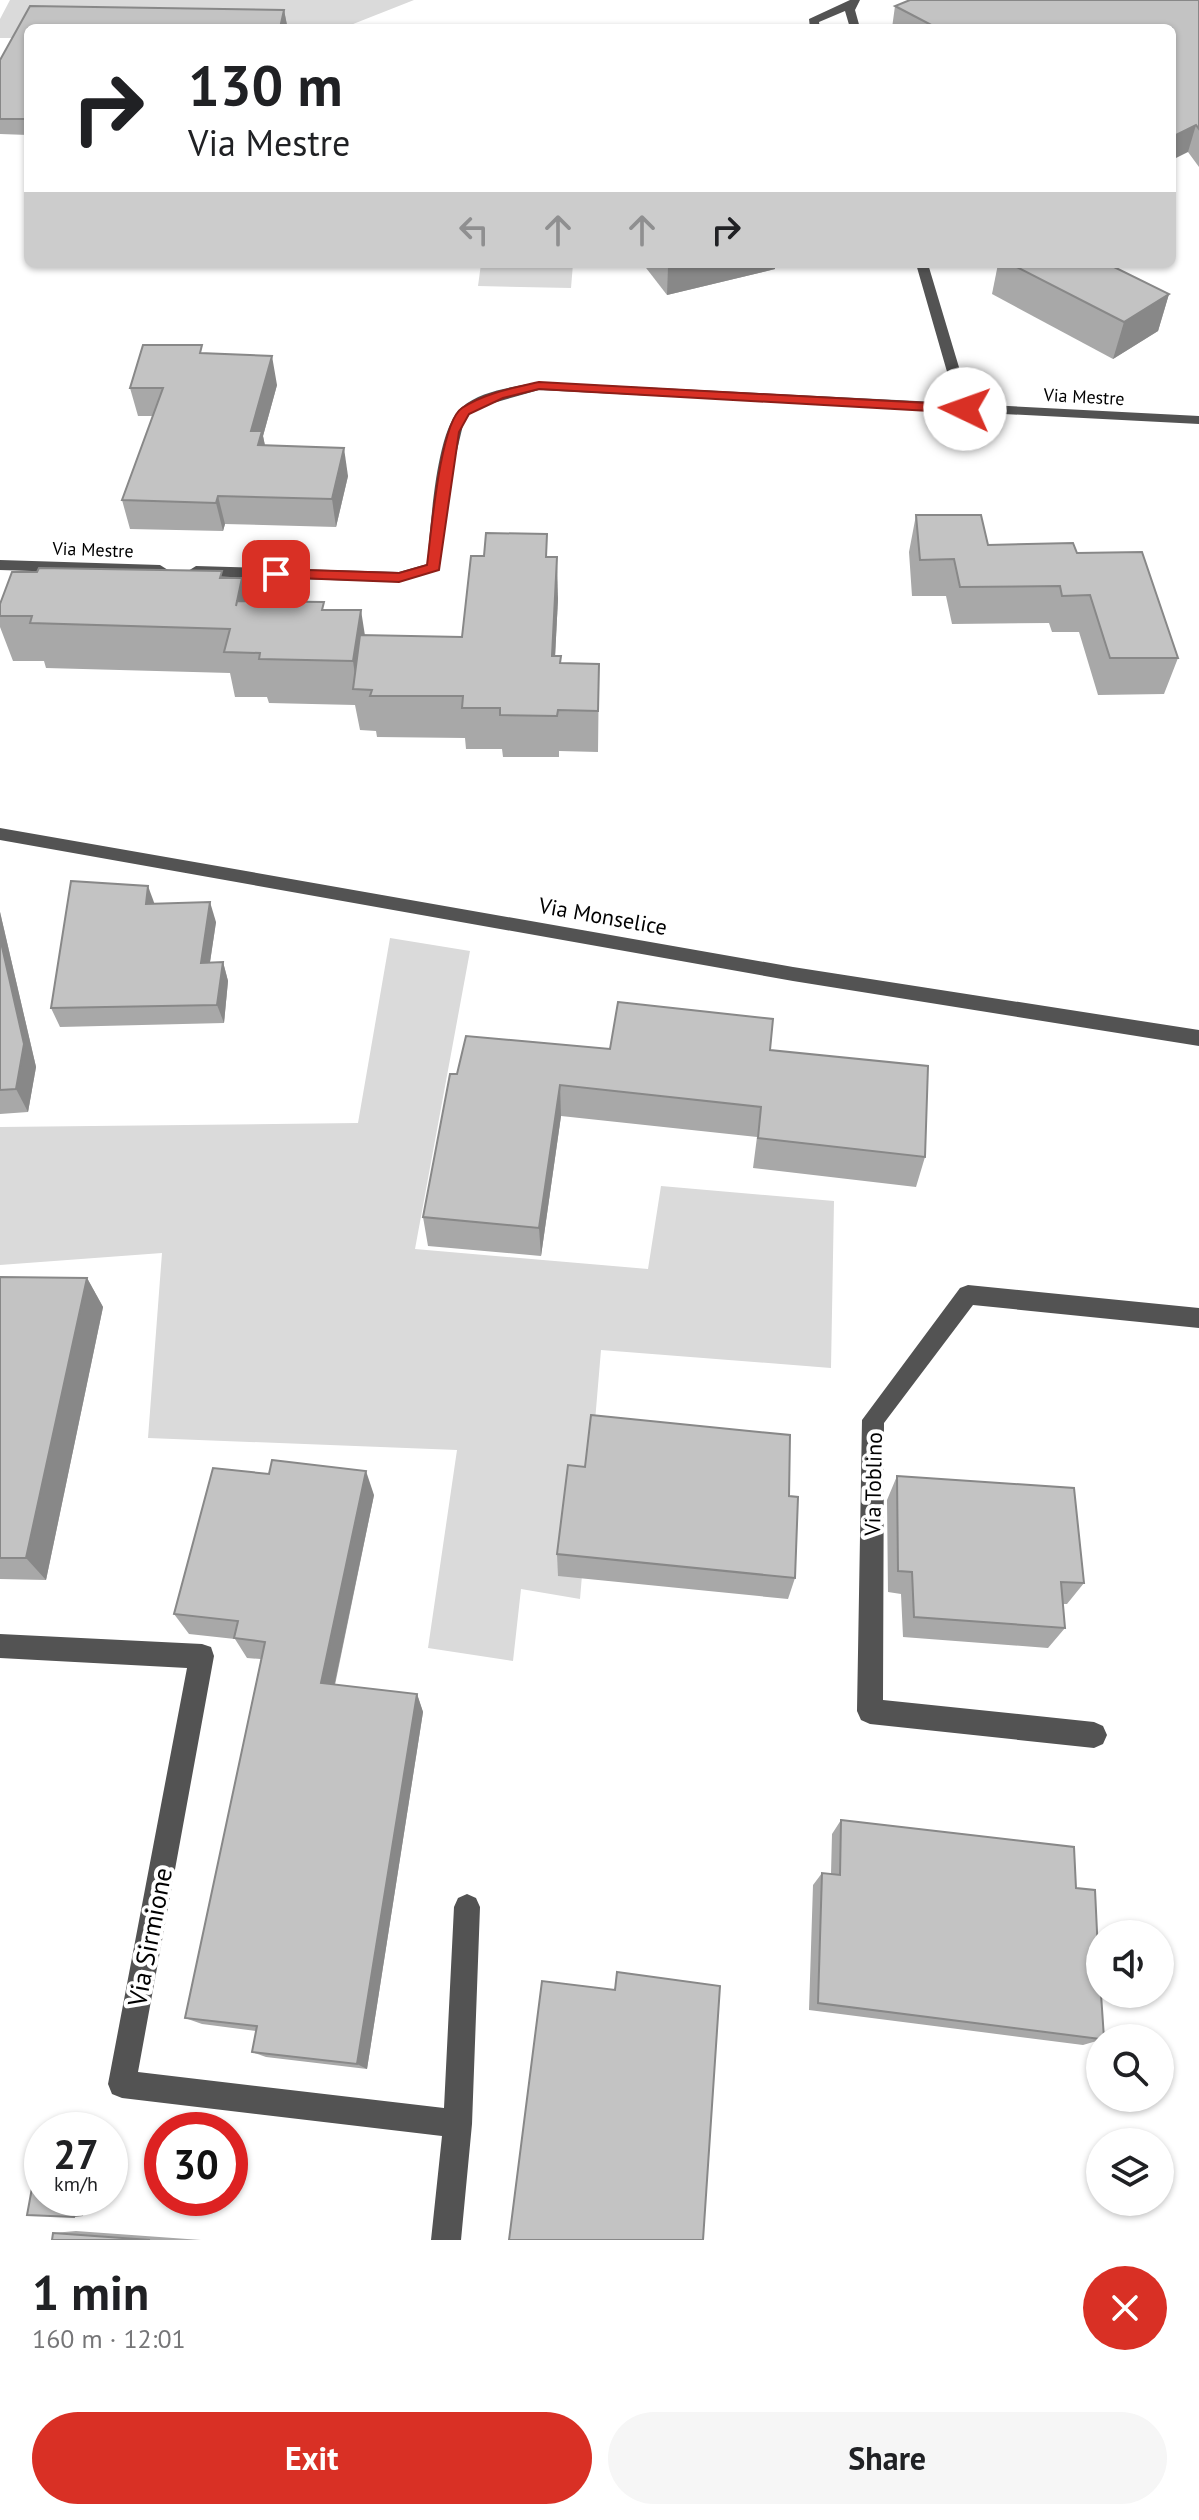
<!DOCTYPE html>
<meta charset="utf-8">
<style>
:root{--surface:#fff;--page:#f6f6f6;--text:#202124;--muted:#757577;--accent:#d93025}
body{margin:0;font-family:"PT Sans",sans-serif;background:var(--page);color:var(--text);height:100vh;display:flex;flex-direction:column;font-size:30px;white-space:nowrap}
*{box-sizing:border-box;margin:0}
p{font-size:26px;color:var(--muted)}
.icon{flex:none;width:44px;height:44px;fill:none;stroke:currentColor;stroke-width:2;stroke-linecap:round;stroke-linejoin:round}
.map{position:relative;height:2240px;overflow:hidden}
.side{display:flex;flex-direction:column;background:var(--surface);flex:1}
.side>*{flex:none}
.top-card{position:absolute;left:24px;top:24px;width:1152px;height:244px;border-radius:12px;box-shadow:0 2px 6px #0004;background:#fff;color:var(--text);overflow:hidden}
.buttons{position:absolute;left:1086px;top:1920px;display:grid;gap:16px}
.buttons a{display:grid;place-items:center;width:88px;height:88px;border-radius:50%;background:var(--surface);box-shadow:0 2px 6px #0004;font-size:40px}
.speed{position:absolute;left:24px;top:2112px;display:flex;gap:16px;font-size:40px;font-weight:700;text-align:center}
.speed>*{display:grid;place-content:center;width:104px;height:104px;border-radius:50%;background:var(--surface);box-shadow:0 2px 6px #0004;line-height:1}
.speed small{font-size:20px;font-weight:400}
.speed .limit{border:12px solid #d22;background:#fff;color:#111}
.pin{position:absolute;display:grid;place-items:center;width:68px;height:68px;color:#fff;margin:-34px;border-radius:16px;box-shadow:0 4px 12px #0006}
.me{position:absolute;width:88px;margin:-44px;rotate:273deg;stroke-linejoin:round;filter:drop-shadow(0 0 6px #0008)}
.turn{display:flex;align-items:center;gap:28px;height:168px;padding:0 32px;font-size:36px}
.turn .icon{width:104px;height:104px;stroke-width:2.5}
.turn b{display:block;font-size:56px;line-height:68px}
.lanes{display:flex;align-items:center;height:76px;padding:0 32px;background:#0003;justify-content:center;gap:40px;direction:ltr}
.lanes .off{opacity:.35}
.round{display:grid;place-items:center;flex:none;width:84px;height:84px;border-radius:42px;background:var(--page)}
.overview{display:flex;align-items:center;justify-content:space-between;height:136px;padding:0 32px}
h1{font-size:48px;font-weight:600;line-height:60px}
.primary-button{display:flex;gap:16px;margin-top:auto;padding:16px 32px}
.primary-button a{flex:1;height:92px;border-radius:48px;background:var(--accent);color:#fff;font-size:32px;font-weight:600;line-height:92px;text-align:center}
.primary-button a+a{background:var(--page);color:var(--text)}
.map>svg:first-child{display:block}
.green{fill:#dadada}
.lines{fill:none;stroke-linecap:round;stroke-linejoin:round}
.minor{fill:#535353;fill-rule:evenodd}
.wall{fill:#a8a8a8}
.shaded-wall{fill:#888}
.building{fill:#c3c3c3;stroke:#888;stroke-width:2}
.route{fill:#d93025;stroke:#8d1f18;stroke-width:2}
.labels{text-anchor:middle;stroke-width:8;stroke-linejoin:round;paint-order:stroke}
.far-street-label{font-size:18px;fill:#000;stroke:#fff}
.street-label{font-size:22px;fill:#000;stroke:#fff}
.near-street-label{font-size:26px;fill:#000;stroke:#fff}
</style>
<div class="map">
<svg width="1199" height="2240" viewBox="0 0 1199 2240">
<rect width="100%" height="100%" fill="#fff"/>
<g class="green">
<path d="M 10,0 L 414,0 L 343,28 L 28,28 L 23,38 L 0,38 L 0,19 Z"/>
<path d="M 481,264 L 573,264 L 571,288 L 478,286 Z"/>
<path d="M 390,938 L 470,951 L 415,1249 L 648,1269 L 661,1186 L 834,1201 L 831,1368 L 601,1350 L 580,1599 L 521,1589 L 513,1661 L 428,1648 L 457,1450 L 148,1438 L 162,1253 L 0,1265 L 0,1127 L 358,1123 Z"/>
</g>
<g class="lines">
<g class="minor">
<path d="M 850,0 L 860,0 L 855,10 L 860,28 L 850,28 L 845,11 L 819,22 L 820,28 L 810,28 L 809,19 Z"/>
<path d="M 916,264 L 928,264 L 970,404 L 1199,416 L 1199,424 L 539,390 L 483,406 L 469,415 L 463,425 L 454,463 L 439,570 L 399,582 L 196,576 L 188,571 L 196,566 L 399,572 L 427,564 C 431,529 435,429 462,407 C 482,390 514,387 539,382 L 956,403 Z"/>
<path d="M 0,560 L 160,565 L 168,570 L 160,575 L 0,570 Z"/>
<path d="M 0,828 L 793,967 L 1199,1030 L 1199,1046 L 793,981 L 0,840 Z"/>
<path d="M 968,1285 L 1199,1308 L 1199,1328 L 973,1305 L 884,1423 L 883,1700 L 1094,1722 L 1103,1726 L 1107,1735 L 1103,1744 L 1094,1748 L 870,1724 L 861,1720 L 857,1711 L 862,1420 L 960,1288 Z"/>
<path d="M 0,1634 L 202,1644 L 211,1647 L 214,1656 L 138,2072 L 444,2108 L 454,1907 L 458,1898 L 467,1894 L 476,1898 L 480,1907 L 472,2124 L 461,2240 L 431,2240 L 442,2136 L 122,2098 L 112,2094 L 108,2084 L 187,1668 L 0,1658 Z"/>
</g>
</g>
<g class="wall">
<path d="M 1199,0 L 1199,167 L 1188,152 L 1172,28 L 892,28 L 895,6 Z"/>
<path d="M 30,6 L 284,10 L 287,25 L 286,28 L 28,28 L 28,135 L 0,134 L 0,60 Z"/>
<path d="M 643,264 L 775,264 L 775,269 L 667,295 Z"/>
<path d="M 998,264 L 1108,264 L 1169,294 L 1158,331 L 1113,359 L 992,294 Z"/>
<path d="M 204,353 L 277,385 L 263,436 L 265,446 L 348,476 L 336,527 L 225,524 L 223,531 L 130,529 L 122,500 L 153,416 L 138,416 L 130,388 Z"/>
<path d="M 916,515 L 988,545 L 1077,553 L 1178,658 L 1164,694 L 1098,695 L 1079,632 L 1052,632 L 1049,623 L 952,624 L 946,596 L 912,596 L 909,552 Z"/>
<path d="M 548,557 L 558,599 L 555,656 L 561,663 L 599,664 L 598,752 L 559,751 L 559,757 L 503,757 L 502,749 L 466,749 L 465,738 L 377,737 L 376,731 L 360,730 L 355,705 L 269,703 L 267,697 L 235,697 L 230,673 L 46,668 L 44,661 L 13,661 L 0,627 L 0,604 L 224,578 L 242,578 L 247,601 L 325,610 L 365,636 L 462,637 Z"/>
<path d="M 154,904 L 216,922 L 210,962 L 223,962 L 228,981 L 224,1023 L 60,1027 L 51,1008 Z"/>
<path d="M 0,912 L 36,1067 L 28,1112 L 0,1114 Z"/>
<path d="M 770,1050 L 925,1157 L 916,1187 L 753,1168 L 757,1137 L 561,1116 L 541,1256 L 428,1246 L 423,1217 L 457,1074 Z"/>
<path d="M 0,1277 L 87,1278 L 103,1307 L 46,1580 L 0,1579 Z"/>
<path d="M 897,1476 L 1084,1583 L 1067,1604 L 1063,1604 L 1065,1628 L 1048,1648 L 903,1637 L 901,1594 L 888,1592 L 887,1500 Z"/>
<path d="M 374,1495 L 335,1685 L 417,1694 L 423,1712 L 367,2069 L 266,2057 L 252,2052 L 256,2031 L 202,2024 L 185,2018 L 261,1659 L 247,1658 L 235,1639 L 189,1634 L 174,1614 Z"/>
<path d="M 789,1496 L 795,1578 L 788,1599 L 558,1576 L 557,1554 Z"/>
<path d="M 841,1820 L 1076,1888 L 1100,2040 L 1083,2045 L 809,2010 L 813,1885 L 822,1873 L 831,1874 L 832,1834 Z"/>
<path d="M 76,2231 L 201,2240 L 52,2240 L 53,2233 Z"/>
</g>
<g class="shaded-wall">
<path d="M 284,10 L 287,25 L 286,28 L 280,28 Z"/>
<path d="M 1196,125 L 1188,152 L 1172,160 L 1172,137 Z"/>
<path d="M 681,264 L 775,264 L 775,269 L 667,295 L 668,267 Z"/>
<path d="M 1169,294 L 1158,331 L 1113,359 L 1124,322 Z"/>
<path d="M 272,356 L 277,385 L 263,436 L 268,460 L 264,474 L 251,431 Z"/>
<path d="M 344,448 L 348,476 L 336,527 L 332,499 Z"/>
<path d="M 218,496 L 225,524 L 223,531 L 216,503 Z"/>
<path d="M 557,557 L 558,599 L 553,697 L 552,656 Z"/>
<path d="M 242,578 L 252,623 L 236,606 Z"/>
<path d="M 361,610 L 368,655 L 357,689 L 353,661 Z"/>
<path d="M 148,886 L 155,905 L 146,904 Z"/>
<path d="M 210,902 L 216,922 L 207,982 L 201,963 Z"/>
<path d="M 0,912 L 36,1067 L 28,1112 L 16,1089 L 0,938 Z"/>
<path d="M 223,962 L 228,981 L 224,1023 L 217,1005 Z"/>
<path d="M 560,1085 L 561,1116 L 541,1256 L 539,1228 Z"/>
<path d="M 87,1278 L 103,1307 L 46,1580 L 26,1558 Z"/>
<path d="M 366,1471 L 374,1495 L 331,1701 L 321,1683 Z"/>
<path d="M 417,1694 L 423,1712 L 367,2069 L 357,2064 Z"/>
<path d="M 77,2198 L 86,2198 L 83,2216 L 74,2217 Z"/>
</g>
<g class="building">
<path d="M 910,0 L 1199,0 L 1199,129 L 1196,125 L 1172,137 L 1172,28 L 937,28 L 895,6 Z"/>
<path d="M 30,6 L 284,10 L 280,28 L 28,28 L 28,119 L 0,119 L 0,60 Z"/>
<path d="M 665,264 L 681,264 L 668,267 Z"/>
<path d="M 1011,264 L 1108,264 L 1169,294 L 1124,322 Z"/>
<path d="M 143,345 L 202,345 L 200,353 L 272,356 L 251,431 L 262,431 L 258,445 L 344,448 L 332,499 L 218,496 L 216,503 L 122,500 L 163,388 L 130,388 Z"/>
<path d="M 916,515 L 981,515 L 988,545 L 1073,543 L 1077,553 L 1142,552 L 1178,658 L 1110,658 L 1090,595 L 1062,596 L 1060,586 L 960,587 L 954,559 L 920,560 Z"/>
<path d="M 486,533 L 547,534 L 546,557 L 557,557 L 552,656 L 561,656 L 560,663 L 599,664 L 598,711 L 558,710 L 557,716 L 500,715 L 500,708 L 462,708 L 463,696 L 370,696 L 372,690 L 353,689 L 360,635 L 462,637 L 471,556 L 484,556 Z"/>
<path d="M 39,568 L 222,571 L 220,578 L 242,578 L 236,606 L 237,601 L 324,602 L 322,610 L 361,610 L 353,661 L 259,659 L 260,653 L 224,652 L 230,629 L 30,623 L 32,616 L 0,616 L 0,604 L 12,572 L 37,572 Z"/>
<path d="M 71,881 L 148,886 L 146,904 L 210,902 L 201,963 L 223,962 L 217,1005 L 51,1008 Z"/>
<path d="M 0,938 L 24,1044 L 16,1089 L 0,1090 Z"/>
<path d="M 618,1002 L 773,1019 L 770,1050 L 928,1066 L 925,1157 L 758,1138 L 761,1107 L 560,1085 L 539,1228 L 423,1217 L 450,1074 L 457,1074 L 466,1036 L 610,1049 Z"/>
<path d="M 0,1277 L 87,1278 L 26,1558 L 0,1558 Z"/>
<path d="M 591,1415 L 790,1435 L 789,1496 L 798,1497 L 795,1578 L 557,1554 L 568,1465 L 585,1467 Z"/>
<path d="M 272,1460 L 366,1471 L 321,1683 L 417,1694 L 357,2064 L 252,2052 L 257,2026 L 185,2018 L 265,1642 L 234,1638 L 238,1621 L 174,1614 L 213,1468 L 269,1474 Z"/>
<path d="M 897,1476 L 1074,1488 L 1084,1583 L 1061,1582 L 1065,1628 L 914,1617 L 912,1572 L 898,1571 Z"/>
<path d="M 841,1820 L 1074,1847 L 1076,1888 L 1095,1890 L 1100,1994 L 1101,1994 L 1104,2038 L 1100,2039 L 818,2003 L 822,1873 L 840,1875 Z"/>
<path d="M 617,1972 L 720,1986 L 703,2240 L 509,2240 L 542,1981 L 615,1990 Z"/>
<path d="M 37,2161 L 42,2161 L 42,2198 L 77,2198 L 74,2217 L 27,2215 Z"/>
<path d="M 53,2233 L 150,2240 L 52,2240 Z"/>
</g>
<path class="route" d="M 539,382 L 965,405 L 971,409 L 965,413 L 539,389 L 503,398 L 469,414 L 459,432 L 439,570 L 399,582 L 271,577 L 271,570 L 276,569 L 399,573 L 427,565 C 431,535 440,422 462,408 C 485,393 513,388 539,382 Z"/>
<g class="labels">
<g class="far-street-label">
<text transform="translate(1084 397) rotate(3)" y="6">Via Mestre</text>
<text transform="translate(93 550) rotate(2)" y="6">Via Mestre</text>
</g>
<g class="street-label">
<text transform="translate(603 916) rotate(10)" y="8">Via Monselice</text>
<text transform="translate(873 1484) rotate(-89)" y="8">Via Toblino</text>
</g>
<g class="near-street-label">
<text transform="translate(150 1937) rotate(-79)" y="9">Via Sirmione</text>
</g>
</g>
</svg>
<div class="buttons">
<a><svg class="icon" aria-label="sound" viewBox="0 0 24 24"><path d="M4 9h4l5-4v14l-5-4H4zM17 9q2 3 0 6"/></svg></a>
<a><svg class="icon" aria-label="search" viewBox="0 0 24 24"><circle cx="10" cy="10" r="6"/><path d="M15 15l6 6"/></svg></a>
<a><svg class="icon" aria-label="layers" viewBox="0 0 24 24"><path d="M12 4l9 5-9 5-9-5zM3 14l9 5 9-5"/></svg></a>
</div>
<div class="speed"><div>27<small>km/h</small></div><div class="limit">30</div></div>
<div class="pin" style="left:276px;top:574px;background:#d93025"><svg class="icon" aria-label="arrive" viewBox="0 0 24 24"><path d="M6 21V4h12l-3 4 3 4H6"/></svg></div>
<svg class="me" style="left:965px;top:409px" viewBox="-20 -20 40 40"><circle r="19" fill="#fff"/><path d="M0-13L10 11 0 6-10 11z" fill="#d93025"/></svg>
<div class="top-card">
<div class="turn"><svg class="icon" aria-label="right" viewBox="0 0 24 24"><path d="M7 20v-9h11M14 6l5 5-5 5"/></svg><div><b>130 m</b>Via Mestre</div></div>
<div class="lanes"><svg class="icon off" aria-label="left" viewBox="0 0 24 24"><path d="M17 20v-9H6M10 6l-5 5 5 5"/></svg><svg class="icon off" aria-label="ahead" viewBox="0 0 24 24"><path d="M12 20V5M6 11l6-6 6 6"/></svg><svg class="icon off" aria-label="ahead" viewBox="0 0 24 24"><path d="M12 20V5M6 11l6-6 6 6"/></svg><svg class="icon" aria-label="right" viewBox="0 0 24 24"><path d="M7 20v-9h11M14 6l5 5-5 5"/></svg></div>
</div>
</div>
<section class="side">
<div class="overview"><div><h1>1 min</h1><p>160 m · 12:01</p></div><a class="round" style="background:#d93025;color:#fff"><svg class="icon" aria-label="close" viewBox="0 0 24 24"><path d="M6 6l12 12M18 6L6 18"/></svg></a></div>
<div class="primary-button"><a>Exit</a><a>Share</a></div>
</section>
